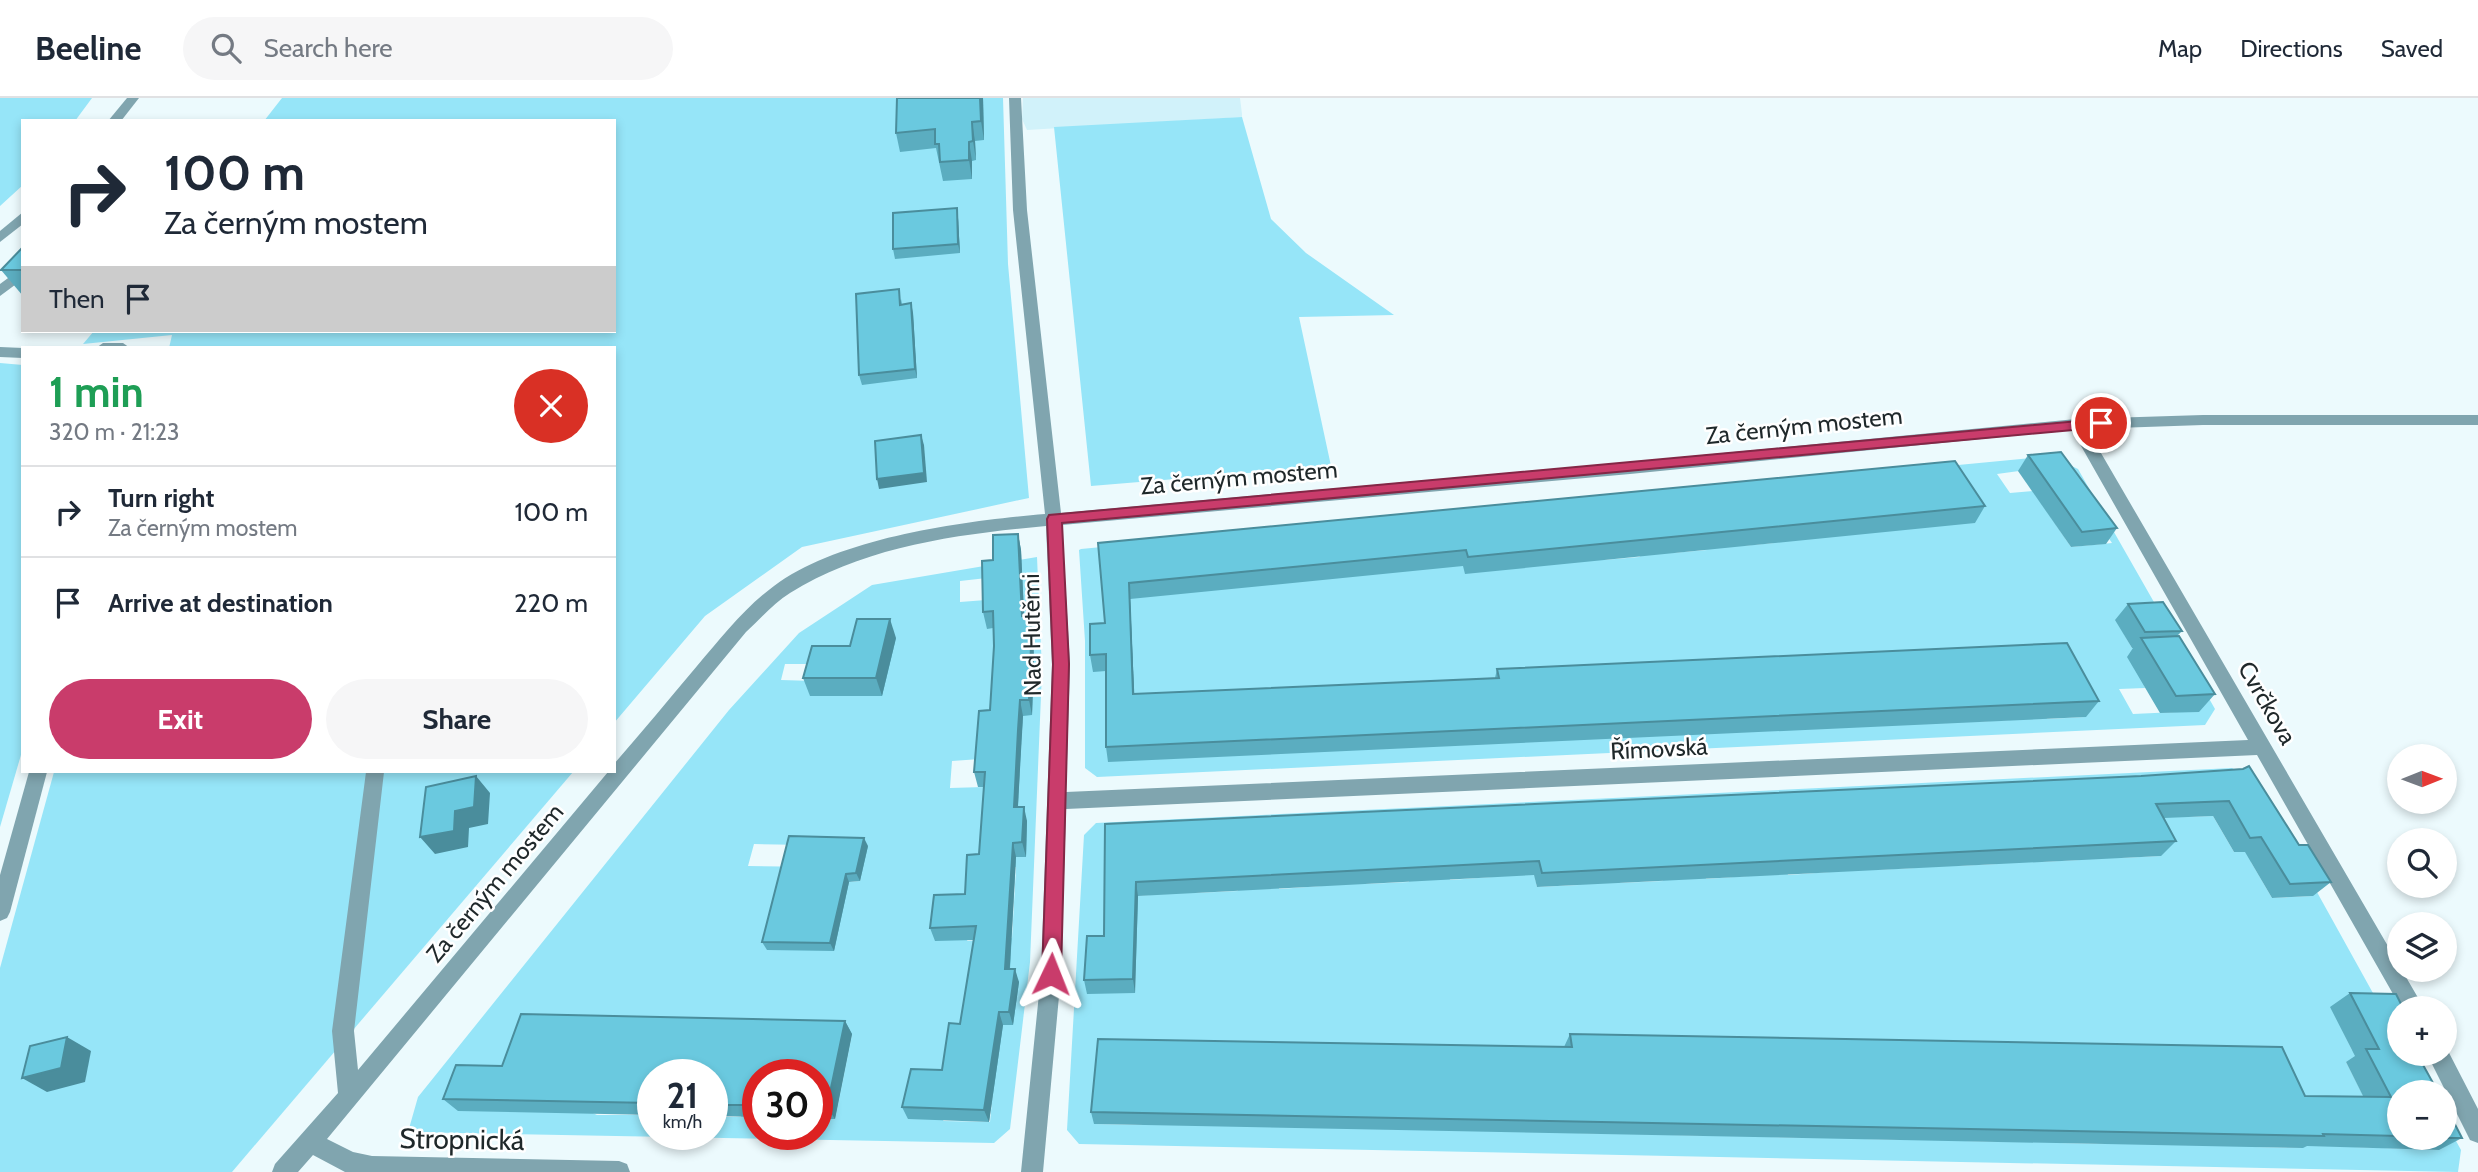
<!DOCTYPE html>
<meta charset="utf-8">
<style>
:root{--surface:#fff;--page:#f6f6f7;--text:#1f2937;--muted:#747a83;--line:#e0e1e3;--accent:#c93c6b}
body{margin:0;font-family:Cabin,sans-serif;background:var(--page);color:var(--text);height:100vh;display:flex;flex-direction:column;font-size:26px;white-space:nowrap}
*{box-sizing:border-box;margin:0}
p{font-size:23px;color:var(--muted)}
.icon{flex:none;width:38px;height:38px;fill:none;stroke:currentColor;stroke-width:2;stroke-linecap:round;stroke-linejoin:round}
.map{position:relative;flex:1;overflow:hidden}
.side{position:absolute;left:21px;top:248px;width:595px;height:427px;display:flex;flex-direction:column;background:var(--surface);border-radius:0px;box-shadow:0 4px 10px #0003}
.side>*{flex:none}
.top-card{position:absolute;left:21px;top:21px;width:595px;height:214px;border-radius:0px;box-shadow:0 4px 10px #0003;background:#fff;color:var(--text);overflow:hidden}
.needle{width:46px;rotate:89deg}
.controls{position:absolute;left:2387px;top:646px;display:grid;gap:14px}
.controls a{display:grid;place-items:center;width:70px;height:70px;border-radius:50%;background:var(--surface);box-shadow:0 4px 10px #0003;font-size:35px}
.speed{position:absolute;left:637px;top:961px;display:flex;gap:14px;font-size:35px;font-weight:700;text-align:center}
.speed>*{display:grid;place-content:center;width:91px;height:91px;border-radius:50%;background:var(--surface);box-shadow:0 4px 10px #0003;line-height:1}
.speed small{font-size:18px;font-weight:400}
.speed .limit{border:10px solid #d22;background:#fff;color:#111}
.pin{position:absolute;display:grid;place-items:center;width:60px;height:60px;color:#fff;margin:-30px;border:4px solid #fff;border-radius:50%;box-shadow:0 2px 7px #0007}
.me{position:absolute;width:77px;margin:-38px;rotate:2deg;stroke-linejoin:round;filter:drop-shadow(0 0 5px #0008)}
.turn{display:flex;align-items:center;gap:24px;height:147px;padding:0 28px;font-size:32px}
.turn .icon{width:91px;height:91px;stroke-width:2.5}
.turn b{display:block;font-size:49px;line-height:60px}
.then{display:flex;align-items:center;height:66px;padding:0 28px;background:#0003;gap:14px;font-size:26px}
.round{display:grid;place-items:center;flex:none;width:74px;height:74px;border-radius:37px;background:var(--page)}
.head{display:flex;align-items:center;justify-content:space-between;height:119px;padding:0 28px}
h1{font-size:42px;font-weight:700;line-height:52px;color:#1e9e55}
.cta{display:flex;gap:14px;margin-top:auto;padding:14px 28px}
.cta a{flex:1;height:80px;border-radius:42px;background:var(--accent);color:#fff;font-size:28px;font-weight:700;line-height:80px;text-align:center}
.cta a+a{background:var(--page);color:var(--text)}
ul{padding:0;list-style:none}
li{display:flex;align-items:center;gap:21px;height:91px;padding:0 28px;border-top:2px solid var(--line)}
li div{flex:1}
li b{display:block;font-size:26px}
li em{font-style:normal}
header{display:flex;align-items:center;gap:42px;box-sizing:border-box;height:98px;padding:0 35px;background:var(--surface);border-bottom:2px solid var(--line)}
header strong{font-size:33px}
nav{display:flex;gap:38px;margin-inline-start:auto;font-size:24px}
.search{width:490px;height:63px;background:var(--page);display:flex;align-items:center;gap:18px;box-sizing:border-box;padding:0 24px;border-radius:38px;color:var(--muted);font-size:26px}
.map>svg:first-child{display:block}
.built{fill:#d1f2fa}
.green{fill:#96e5f8;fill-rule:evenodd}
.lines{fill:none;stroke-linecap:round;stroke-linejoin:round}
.minor{fill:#80a5af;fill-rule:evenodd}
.wall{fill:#5badc0}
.shaded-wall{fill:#4a8d9c}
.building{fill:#6ac9df;stroke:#4a8d9c;stroke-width:2}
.route{fill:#c93c6b;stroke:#832746;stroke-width:2}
.labels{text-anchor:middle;stroke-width:5;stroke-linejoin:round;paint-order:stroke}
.street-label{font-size:24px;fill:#1f282a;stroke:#fff}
.near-street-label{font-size:28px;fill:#1f282a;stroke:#fff}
</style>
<header>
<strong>Beeline</strong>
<div class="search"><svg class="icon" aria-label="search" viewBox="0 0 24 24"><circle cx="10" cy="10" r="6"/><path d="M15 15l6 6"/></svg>Search here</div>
<nav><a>Map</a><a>Directions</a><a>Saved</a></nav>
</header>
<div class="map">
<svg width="2478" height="1074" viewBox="0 0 2478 1074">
<rect width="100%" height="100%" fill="#ecfafd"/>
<path class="built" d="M 1023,0 L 1240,0 L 1242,16 L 1242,19 L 1027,32 L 1022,21 Z"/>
<g class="green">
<path d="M 0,0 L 92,0 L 75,23 L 23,23 L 23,87 L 0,108 Z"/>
<path d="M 282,0 L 1003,0 L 1008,166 L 1029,400 L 802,449 L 705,518 L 614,625 L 614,250 L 169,250 L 172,237 L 83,246 L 94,233 L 614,233 L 614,23 L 264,23 Z"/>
<path d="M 1242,19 L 1271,121 L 1306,155 L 1394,217 L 1299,219 L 1331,368 L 1091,388 L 1054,29 Z"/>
<path d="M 0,265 L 23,267 L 23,650 L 0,729 Z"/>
<path d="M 2051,358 L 2078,371 L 2215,611 L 2205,627 L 1097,679 L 1085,670 L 1085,543 L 1079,452 L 1081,451 ZM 2019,373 L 2095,420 L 2112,445 L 2071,449 L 2033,393 L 2010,395 L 1997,376 ZM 1718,402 L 1775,444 L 1774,445 L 1741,448 ZM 1586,415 L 1707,452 L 1672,455 L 1665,441 L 1639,459 L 1604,462 ZM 2116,522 L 2198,613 L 2133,616 L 2119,591 L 2145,590 L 2136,550 L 2132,550 ZM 1945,567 L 2085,619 L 2047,621 L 2043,612 L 2010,622 L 1972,624 Z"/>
<path d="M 1037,459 L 1042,573 L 1030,864 L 1010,1031 L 994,1045 L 408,1034 L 418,999 L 729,612 L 799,535 L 872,487 ZM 1022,476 L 1021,535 L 1000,529 L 986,502 L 960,504 L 960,483 ZM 785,566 L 856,566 L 882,598 L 811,598 L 814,583 L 781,582 ZM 1033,587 L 1019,627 L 1019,688 L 950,690 L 952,663 L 980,661 ZM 1027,724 L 1012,769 L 1016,769 L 1012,840 L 967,843 ZM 754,746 L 867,748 L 860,783 L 849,784 L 820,769 L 748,768 ZM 1018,884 L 998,938 L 990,1024 L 943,1023 ZM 670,933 L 657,976 L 852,936 L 835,1021 L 817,1021 L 817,1036 L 758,1036 L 758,1007 L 744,1006 L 741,1019 L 712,1019 L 712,1036 L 653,1036 L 653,991 L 645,1017 L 597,1017 L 516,980 Z"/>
<path d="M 2232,670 L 2257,686 L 2399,942 L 2399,956 L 2407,956 L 2428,994 L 2407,994 L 2394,965 L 2390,964 L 2384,953 L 2398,953 L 2375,910 L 2331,909 L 2352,952 L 2357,953 L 2363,964 L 2346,964 L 2370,1011 L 2336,1011 L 2354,1049 L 2439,1052 L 2432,1040 L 2445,1040 L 2445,1023 L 2461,1052 L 2458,1074 L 1079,1046 L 1067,1032 L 1084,737 L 1096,725 ZM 2236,686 L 2276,752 L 2273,753 L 2279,762 L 2291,762 L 2313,798 L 2272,800 L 2251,764 L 2255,763 L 2249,754 L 2234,754 L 2213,718 L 2184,719 L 2169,691 ZM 2126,692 L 2161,758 L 2120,760 L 2110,740 L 2071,742 L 2080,762 L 2039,764 L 2008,698 L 2048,696 L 2053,705 L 2090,703 L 2086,694 ZM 1967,699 L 1997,766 L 1955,768 L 1946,748 L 1907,750 L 1915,770 L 1873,772 L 1847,706 L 1887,703 L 1892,713 L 1930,711 L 1926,701 ZM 1806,707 L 1830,774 L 1788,777 L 1781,756 L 1742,758 L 1748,778 L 1706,781 L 1685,713 L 1726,711 L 1730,720 L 1768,718 L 1765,709 ZM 1643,715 L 1663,783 L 1620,785 L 1615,765 L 1575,767 L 1579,787 L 1537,789 L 1523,721 L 1564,719 L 1567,729 L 1605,726 L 1603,717 ZM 1481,723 L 1492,779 L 1450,782 L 1446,767 L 1407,770 L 1409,784 L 1366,786 L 1359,729 L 1400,727 L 1401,736 L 1440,735 L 1440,724 ZM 1316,730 L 1322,788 L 1279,791 L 1278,776 L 1237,778 L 1238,793 L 1195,795 L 1192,737 L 1234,735 L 1235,745 L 1275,742 L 1275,733 ZM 1150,739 L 1151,797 L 1107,799 L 1108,741 ZM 1089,852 L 1136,852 L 1135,895 L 1087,895 ZM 1564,949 L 1611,950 L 1615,975 L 1660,975 L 1656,951 L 1702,952 L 1720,1038 L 1671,1037 L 1669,1024 L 1623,1023 L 1624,1036 L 1576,1035 ZM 1751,953 L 1798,954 L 1803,978 L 1848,979 L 1842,954 L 1889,955 L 1913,1042 L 1864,1041 L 1861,1028 L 1815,1027 L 1818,1040 L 1770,1039 ZM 1100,954 L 1147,954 L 1142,1027 L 1094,1026 ZM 1195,954 L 1241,955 L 1241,974 L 1285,975 L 1286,956 L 1332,957 L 1334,1030 L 1286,1029 L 1285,1017 L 1240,1016 L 1240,1028 L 1192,1027 ZM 1937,956 L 1984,957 L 1992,982 L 2037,982 L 2029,958 L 2076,958 L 2108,1046 L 2059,1045 L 2054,1031 L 2008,1031 L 2012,1044 L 1964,1043 ZM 1381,958 L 1427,959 L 1429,977 L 1473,979 L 1472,960 L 1519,961 L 1527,1033 L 1478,1033 L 1476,1020 L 1431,1020 L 1432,1032 L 1384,1031 ZM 2124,960 L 2171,961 L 2181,985 L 2226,986 L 2216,961 L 2263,962 L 2303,1050 L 2254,1049 L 2248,1035 L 2202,1035 L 2206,1047 L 2158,1047 Z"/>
<path d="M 54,674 L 573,674 L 232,1074 L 0,1074 L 0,870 Z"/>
</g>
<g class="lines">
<g class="minor">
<path d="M 127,0 L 139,0 L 121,23 L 108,23 Z"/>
<path d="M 1009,0 L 1021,0 L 1027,112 L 1061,415 L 1630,364 L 2076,321 L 2203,317 L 2478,317 L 2478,327 L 2203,327 L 2087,331 L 2424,910 L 2401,910 L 2257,657 L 1066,711 L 1061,876 L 1043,1074 L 1021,1074 L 1041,876 L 1052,567 L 1046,428 C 959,436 865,448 790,495 C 774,505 760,521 746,534 L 327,1041 L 353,1054 L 372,1058 L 619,1063 L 627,1066 L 630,1074 L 345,1074 L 313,1057 L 298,1074 L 272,1074 L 275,1066 L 338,995 L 332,933 L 366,674 L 384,674 L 354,933 L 358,972 L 608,674 L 614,674 L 614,666 C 642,634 669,601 697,568 C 721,540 744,510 774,488 C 840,439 964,423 1045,416 L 1013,112 ZM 2072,332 L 2248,642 L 1066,694 L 1070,567 L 1062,427 L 1630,376 Z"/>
<path d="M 23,114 L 23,126 L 0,144 L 0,133 Z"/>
<path d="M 23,169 L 23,181 L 0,198 L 0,186 Z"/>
<path d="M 103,245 L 123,245 L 130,250 L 96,250 Z"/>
<path d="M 0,249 L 23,250 L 23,260 L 0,259 Z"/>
<path d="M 29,674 L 47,674 L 10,814 L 7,820 L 0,823 L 0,777 Z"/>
<path d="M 2446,949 L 2478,1011 L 2478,1045 L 2470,1042 L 2427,956 L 2445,956 Z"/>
</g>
</g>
<g class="wall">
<path d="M 897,0 L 983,0 L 984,42 L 975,43 L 976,62 L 972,63 L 972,81 L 943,83 L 936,50 L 900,54 L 896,35 Z"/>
<path d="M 958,120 L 960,155 L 895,161 L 893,151 Z"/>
<path d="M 23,149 L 23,198 L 1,172 Z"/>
<path d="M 901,201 L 902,206 L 913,215 L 917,280 L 862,287 L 859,277 Z"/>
<path d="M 2028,357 L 2117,430 L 2106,446 L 2071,449 L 2018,373 Z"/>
<path d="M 1985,408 L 1975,425 L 1465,476 L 1463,468 L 1130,501 L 1134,596 L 1495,580 L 1497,571 L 2099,603 L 2086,619 L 1108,664 L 1106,649 L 1106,573 L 1093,574 L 1090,557 L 1105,525 L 1098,445 Z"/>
<path d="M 1018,436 L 1021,452 L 1024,518 L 1030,517 L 1033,533 L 1034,563 L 1032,617 L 1023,618 L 1021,648 L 1018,709 L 1027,723 L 1026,759 L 1016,759 L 1010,871 L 1019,884 L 1013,927 L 1003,927 L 989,1024 L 908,1021 L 902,1009 L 942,972 L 960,926 L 974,842 L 935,843 L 930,830 L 965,796 L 979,756 L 984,689 L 978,689 L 974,674 L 990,612 L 994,548 L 993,530 L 987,531 L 983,514 L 993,462 Z"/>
<path d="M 2128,506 L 2182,533 L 2177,538 L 2215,596 L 2199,614 L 2160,615 L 2127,559 L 2133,550 L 2132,550 L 2115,522 Z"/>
<path d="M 896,540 L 882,598 L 810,598 L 803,580 Z"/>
<path d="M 2243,671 L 2299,747 L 2331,784 L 2313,798 L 2272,800 L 2245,754 L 2234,754 L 2213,718 L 2164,720 L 2176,743 L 2161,758 L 1537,789 L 1534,777 L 1138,798 L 1135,895 L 1087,896 L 1084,882 L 1104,838 L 1105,726 L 2141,678 Z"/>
<path d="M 868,748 L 860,783 L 849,784 L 834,853 L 767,852 L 762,844 Z"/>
<path d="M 2350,895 L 2396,896 L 2399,994 L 2399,1040 L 2462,1040 L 2439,1052 L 2307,1048 L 2303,1050 L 1094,1026 L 1091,1014 L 1564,949 L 1570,936 L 2305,998 L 2363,998 L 2346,964 L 2355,958 L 2330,909 Z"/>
<path d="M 845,923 L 852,936 L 835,1021 L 817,1021 L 817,976 L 758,976 L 758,1019 L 712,1018 L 712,976 L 653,976 L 653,1017 L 458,1013 L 443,1001 L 502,968 Z"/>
</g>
<g class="shaded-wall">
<path d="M 980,0 L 983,0 L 984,42 L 981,23 Z"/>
<path d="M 972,24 L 975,43 L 976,62 L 973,43 Z"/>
<path d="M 969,44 L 972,63 L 972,81 L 969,62 Z"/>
<path d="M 957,110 L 958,120 L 960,155 L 958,146 Z"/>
<path d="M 911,205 L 913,215 L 917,280 L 915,271 Z"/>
<path d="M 921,337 L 924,347 L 927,384 L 879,391 L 877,381 Z"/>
<path d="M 1018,436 L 1021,452 L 1025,534 L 1022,518 Z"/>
<path d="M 1129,485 L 1130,501 L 1135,612 L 1133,596 Z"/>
<path d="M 1030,517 L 1033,533 L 1034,563 L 1032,617 L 1029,602 Z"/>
<path d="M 890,521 L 896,540 L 882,598 L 876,580 Z"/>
<path d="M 1020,602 L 1023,618 L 1017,724 L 1014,709 Z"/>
<path d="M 476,678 L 490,695 L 488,726 L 469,730 L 468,749 L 435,756 L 420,739 Z"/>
<path d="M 1024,709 L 1027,723 L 1026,759 L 1022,744 Z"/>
<path d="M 864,740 L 868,748 L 860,783 L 856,775 Z"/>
<path d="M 1013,745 L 1016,759 L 1009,884 L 1005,871 Z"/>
<path d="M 846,776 L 849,784 L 834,853 L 830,845 Z"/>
<path d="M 1136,784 L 1138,798 L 1135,895 L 1133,881 Z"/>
<path d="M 1015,871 L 1019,884 L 1013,927 L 1009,914 Z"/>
<path d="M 999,914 L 1003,927 L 989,1024 L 984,1012 Z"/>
<path d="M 845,923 L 852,936 L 835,1021 L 827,1009 Z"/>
<path d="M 67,939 L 91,953 L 85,984 L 47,994 L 22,980 Z"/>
</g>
<g class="building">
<path d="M 897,0 L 980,0 L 981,23 L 972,24 L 973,43 L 969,44 L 969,62 L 940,64 L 939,46 L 935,46 L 935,31 L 896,35 Z"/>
<path d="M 957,110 L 958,146 L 893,151 L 893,115 Z"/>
<path d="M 23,149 L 23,172 L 1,172 Z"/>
<path d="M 899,191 L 900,207 L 911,205 L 915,271 L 859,277 L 856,196 Z"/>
<path d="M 921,337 L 924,375 L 877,381 L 875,343 Z"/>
<path d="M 2061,354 L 2117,430 L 2082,434 L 2028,357 Z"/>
<path d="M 1955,363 L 1985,408 L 1468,459 L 1466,452 L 1129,485 L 1133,596 L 1499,580 L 1497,571 L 2067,545 L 2099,603 L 1106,649 L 1106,556 L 1090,557 L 1090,526 L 1105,525 L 1098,445 Z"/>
<path d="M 1018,436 L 1022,518 L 1030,517 L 1031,547 L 1029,602 L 1020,602 L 1018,632 L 1014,709 L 1024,709 L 1022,744 L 1013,745 L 1005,871 L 1015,871 L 1009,914 L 999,914 L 984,1012 L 902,1009 L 911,971 L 942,972 L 949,925 L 960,926 L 976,828 L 930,830 L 934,797 L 965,796 L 967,757 L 979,756 L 985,674 L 974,674 L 979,613 L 990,612 L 994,548 L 993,513 L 983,514 L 982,463 L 993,462 L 993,437 Z"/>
<path d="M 2163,504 L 2182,533 L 2145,534 L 2128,506 Z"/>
<path d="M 857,521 L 890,521 L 876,580 L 803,580 L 812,548 L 850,548 Z"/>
<path d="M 2179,538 L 2215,596 L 2176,598 L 2141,540 Z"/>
<path d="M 2249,668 L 2299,747 L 2308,747 L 2331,784 L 2290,786 L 2261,739 L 2250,740 L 2229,703 L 2156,706 L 2176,743 L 1542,775 L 1539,763 L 1136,784 L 1133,881 L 1084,882 L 1087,838 L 1104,838 L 1105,726 L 2141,678 L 2243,671 Z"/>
<path d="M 476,678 L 474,709 L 455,713 L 454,733 L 420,739 L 426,689 Z"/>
<path d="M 789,738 L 864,740 L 856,775 L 846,776 L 830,845 L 762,844 Z"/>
<path d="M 2350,895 L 2396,896 L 2403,910 L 2399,910 L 2399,956 L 2417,956 L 2438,994 L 2399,994 L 2399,1038 L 2323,1036 L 2324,1038 L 1091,1014 L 1098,941 L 1572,949 L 1570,936 L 2282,949 L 2305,998 L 2391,999 L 2366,951 L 2379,951 Z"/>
<path d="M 521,916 L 845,923 L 827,1009 L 817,1009 L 817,976 L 758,976 L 758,1007 L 712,1007 L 712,976 L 653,976 L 653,1005 L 443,1001 L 456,967 L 502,968 Z"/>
<path d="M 67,939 L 61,970 L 22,980 L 30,948 Z"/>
<path d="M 2445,1007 L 2462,1040 L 2436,1040 L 2445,1040 Z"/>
</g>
<path class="route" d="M 2101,321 L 2108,325 L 2106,329 L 1062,425 L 1069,566 L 1061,876 L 1058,882 L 1051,885 L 1045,882 L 1042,876 L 1053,566 L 1047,421 L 1049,417 Z"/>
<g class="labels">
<g class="street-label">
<text transform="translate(1804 328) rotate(-6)" y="8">Za černým mostem</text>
<text transform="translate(1239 380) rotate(-5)" y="8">Za černým mostem</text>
<text transform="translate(1032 537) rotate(-91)" y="8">Nad Hutěmi</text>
<text transform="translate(2267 605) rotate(60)" y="8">Cvrčkova</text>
<text transform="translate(1659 651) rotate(-3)" y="8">Římovská</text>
<text transform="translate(495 785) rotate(-50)" y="8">Za černým mostem</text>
</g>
<g class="near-street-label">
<text transform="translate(462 1041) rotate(1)" y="10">Stropnická</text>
</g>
</g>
</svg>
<div class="controls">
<a><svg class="needle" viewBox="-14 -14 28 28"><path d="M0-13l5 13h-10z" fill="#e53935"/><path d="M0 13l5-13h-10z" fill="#747a83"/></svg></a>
<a><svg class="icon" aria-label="search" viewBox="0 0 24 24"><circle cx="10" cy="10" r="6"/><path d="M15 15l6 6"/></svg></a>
<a><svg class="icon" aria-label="layers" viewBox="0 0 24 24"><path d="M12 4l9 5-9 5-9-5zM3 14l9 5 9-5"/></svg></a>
<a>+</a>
<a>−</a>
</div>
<div class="speed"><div>21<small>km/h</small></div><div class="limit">30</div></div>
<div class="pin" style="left:2101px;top:325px;background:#d93025"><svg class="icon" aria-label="arrive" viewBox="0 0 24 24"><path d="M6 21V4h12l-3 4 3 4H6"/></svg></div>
<svg class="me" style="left:1051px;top:876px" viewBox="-20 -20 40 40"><path d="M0-17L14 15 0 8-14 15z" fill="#c93c6b" stroke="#fff" stroke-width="4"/></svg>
<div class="top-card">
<div class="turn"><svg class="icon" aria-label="right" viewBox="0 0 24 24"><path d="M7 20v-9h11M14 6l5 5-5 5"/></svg><div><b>100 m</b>Za černým mostem</div></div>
<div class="then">Then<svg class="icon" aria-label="arrive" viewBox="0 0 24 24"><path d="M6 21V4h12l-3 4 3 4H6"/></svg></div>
</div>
<section class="side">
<div class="head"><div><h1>1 min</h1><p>320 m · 21:23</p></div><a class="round" style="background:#d93025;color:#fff"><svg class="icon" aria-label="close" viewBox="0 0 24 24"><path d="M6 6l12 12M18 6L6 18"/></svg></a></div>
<ul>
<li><svg class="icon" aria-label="right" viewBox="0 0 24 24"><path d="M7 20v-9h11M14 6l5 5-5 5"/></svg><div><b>Turn right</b><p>Za černým mostem</p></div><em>100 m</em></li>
<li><svg class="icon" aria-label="arrive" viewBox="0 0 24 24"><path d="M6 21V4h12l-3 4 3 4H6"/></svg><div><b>Arrive at destination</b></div><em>220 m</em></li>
</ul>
<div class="cta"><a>Exit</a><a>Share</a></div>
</section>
</div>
